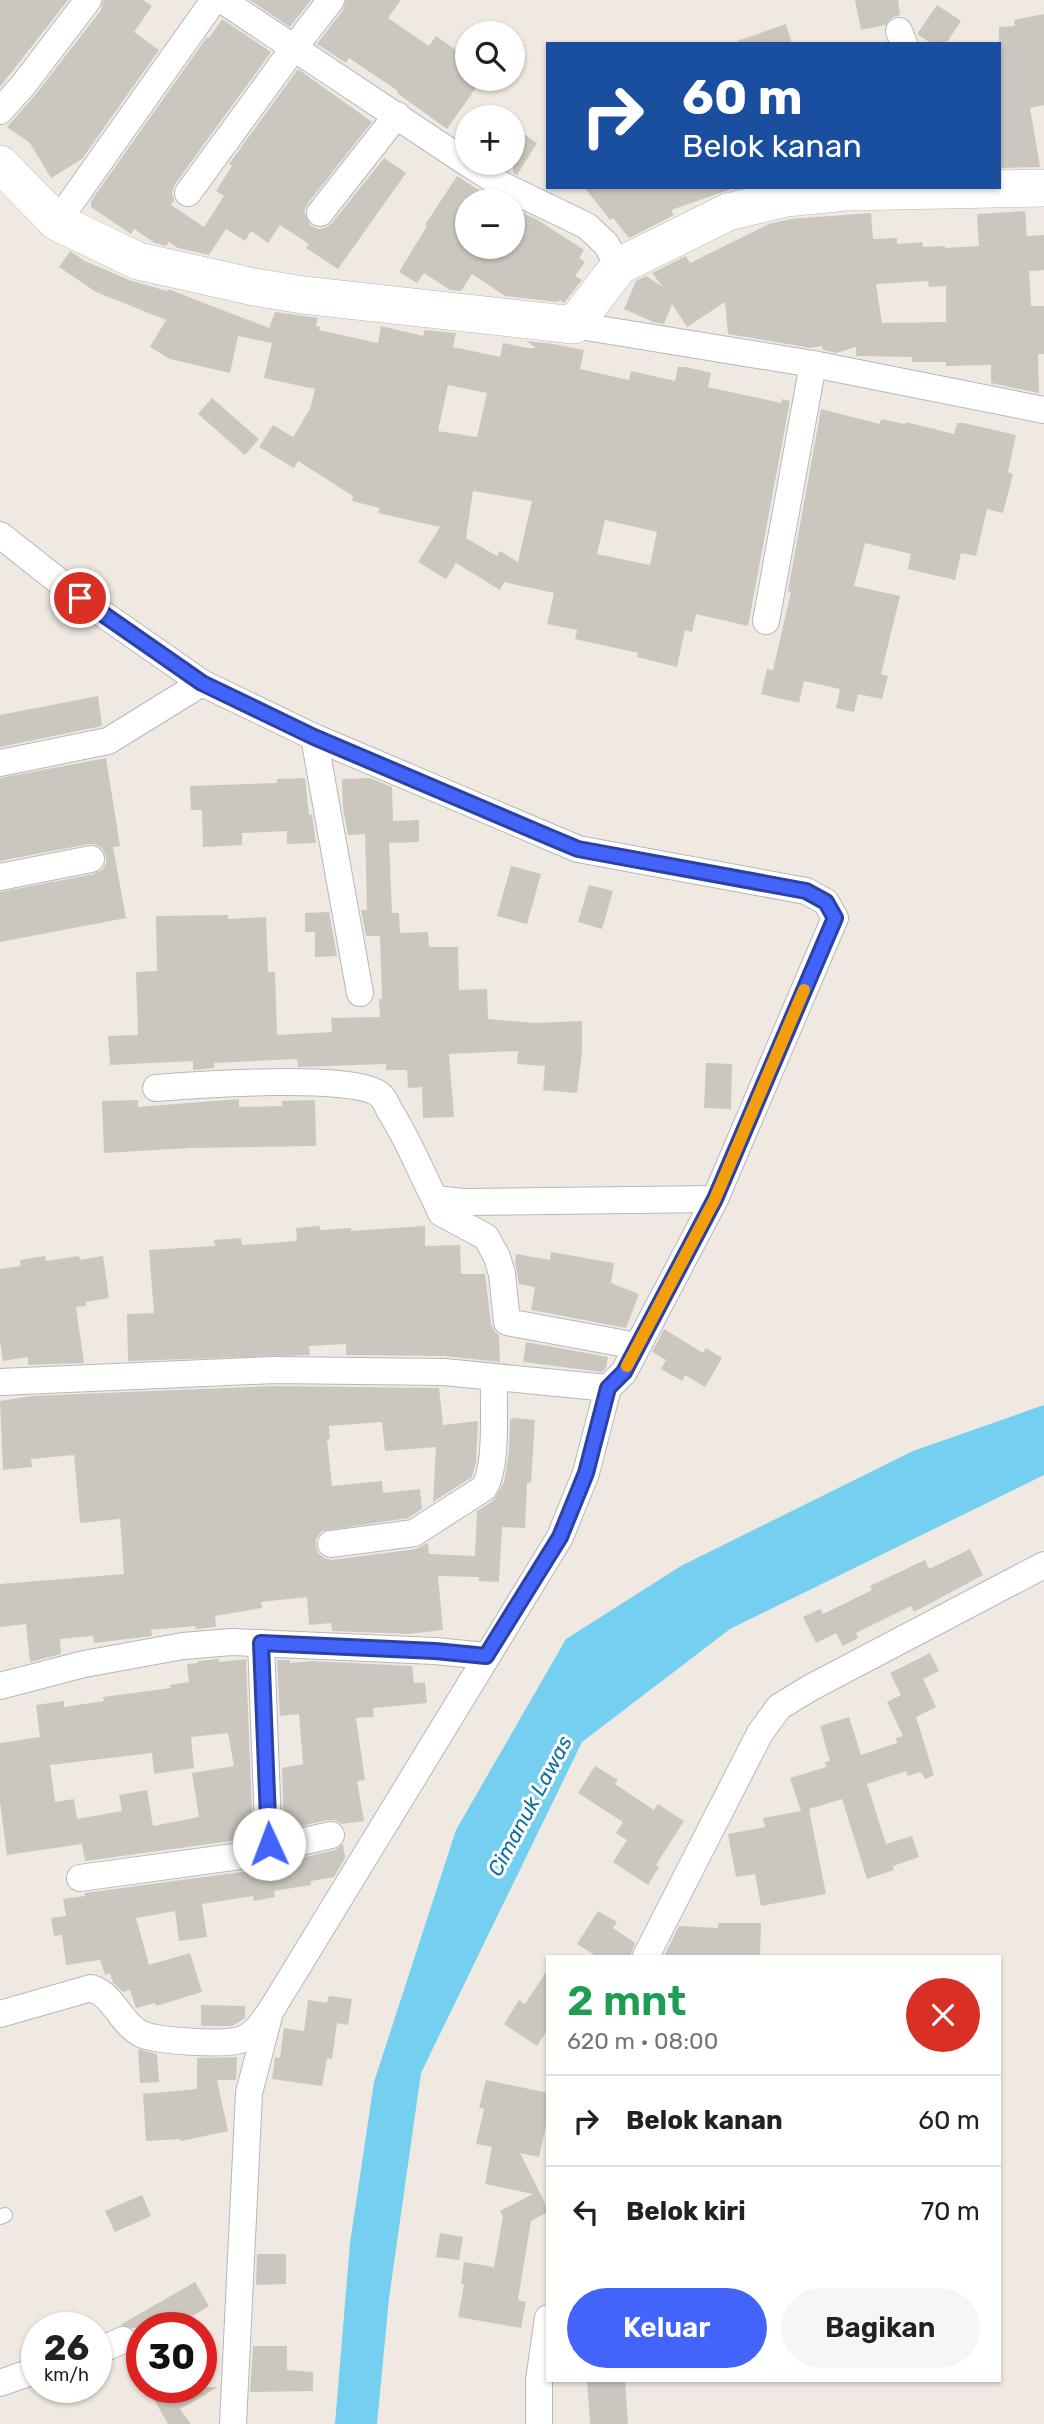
<!DOCTYPE html>
<html lang="id">
<meta charset="utf-8">
<style>
:root{--surface:#fff;--page:#f6f6f6;--text:#202124;--muted:#757577;--line:#e0e0e0;--accent:#4264fb}
body{margin:0;font-family:Rubik,sans-serif;background:var(--page);color:var(--text);height:100vh;display:flex;flex-direction:column;font-size:26px;white-space:nowrap}
*{box-sizing:border-box;margin:0}
p{font-size:23px;color:var(--muted)}
.icon{flex:none;width:38px;height:38px;fill:none;stroke:currentColor;stroke-width:2;stroke-linecap:round;stroke-linejoin:round}
.map{position:relative;flex:1;overflow:hidden}
.details{position:absolute;left:546px;top:1955px;width:455px;height:427px;display:flex;flex-direction:column;background:var(--surface);border-radius:0px;box-shadow:0 2px 5px #0004}
.details>*{flex:none}
.guide{position:absolute;left:546px;top:42px;width:455px;height:147px;border-radius:0px;box-shadow:0 2px 5px #0004;background:#1a4fa0;color:#fff;overflow:hidden}
.fabs{position:absolute;left:455px;top:21px;display:grid;gap:14px}
.fabs a{display:grid;place-items:center;width:70px;height:70px;border-radius:50%;background:var(--surface);box-shadow:0 2px 5px #0004;font-size:35px}
.speed{position:absolute;left:21px;top:2312px;display:flex;gap:14px;font-size:35px;font-weight:700;text-align:center}
.speed>*{display:grid;place-content:center;width:91px;height:91px;border-radius:50%;background:var(--surface);box-shadow:0 2px 5px #0004;line-height:1}
.speed small{font-size:18px;font-weight:400}
.speed .limit{border:10px solid #d22;background:#fff;color:#111}
.pin{position:absolute;display:grid;place-items:center;width:60px;height:60px;color:#fff;margin:-30px;border:4px solid #fff;border-radius:50%;box-shadow:0 2px 7px #0007}
.me{position:absolute;width:77px;margin:-38px;rotate:358deg;stroke-linejoin:round;filter:drop-shadow(0 0 5px #0008)}
.turn{display:flex;align-items:center;gap:24px;height:147px;padding:0 21px;font-size:32px}
.turn .icon{width:91px;height:91px;stroke-width:2.5}
.turn b{display:block;font-size:49px;line-height:60px}
.round{display:grid;place-items:center;flex:none;width:74px;height:74px;border-radius:37px;background:var(--page)}
.head{display:flex;align-items:center;justify-content:space-between;height:119px;padding:0 21px}
h1{font-size:42px;font-weight:600;line-height:52px;color:#1e9e55}
.action{display:flex;gap:14px;margin-top:auto;padding:14px 21px}
.action a{flex:1;height:80px;border-radius:42px;background:var(--accent);color:#fff;font-size:28px;font-weight:600;line-height:80px;text-align:center}
.action a+a{background:var(--page);color:var(--text)}
ul{padding:0;list-style:none}
li{display:flex;align-items:center;gap:21px;height:91px;padding:0 21px;border-top:2px solid var(--line)}
li div{flex:1}
li b{display:block;font-size:26px}
li em{font-style:normal}
.map>svg:first-child{display:block}
.water{fill:#75cff0}
.building{fill:#cbc7bf;fill-rule:evenodd}
.lines{fill:none;stroke-linecap:round;stroke-linejoin:round}
.lane-casing{stroke:#b4b7c1;stroke-width:16}
.street-casing{stroke:#b4b7c1;stroke-width:28}
.secondary-casing{stroke:#b4b7c1;stroke-width:38}
.lane{stroke:#fff;stroke-width:14}
.street{stroke:#fff;stroke-width:26}
.secondary{stroke:#fff;stroke-width:37}
.route-casing{stroke:#2b41a3;stroke-width:18}
.route{stroke:#4264fb;stroke-width:12}
.slow{stroke:#f59e0b;stroke-width:12}
.labels{text-anchor:middle;stroke-width:6;stroke-linejoin:round;paint-order:stroke}
.water-label{font-size:21px;font-style:italic;fill:#0d6fa3;stroke:#fff}
</style>
<div class="map">
<svg width="1044" height="2424" viewBox="0 0 1044 2424">
<rect width="100%" height="100%" fill="#efe9e1"/>
<path class="water" d="M 1044,1405 L 1044,1475 L 730,1629 L 582,1742 L 421,2073 L 389,2298 L 377,2424 L 335,2424 L 350,2243 L 374,2082 L 456,1830 L 566,1639 L 681,1566 L 913,1451 Z"/>
<g class="building">
<path d="M 0,0 L 68,0 L 0,87 Z"/>
<path d="M 103,0 L 143,0 L 152,6 L 134,32 L 159,50 L 82,159 L 51,178 L 30,143 L 7,127 L 36,94 L 101,10 Z"/>
<path d="M 250,0 L 311,0 L 290,27 Z"/>
<path d="M 346,0 L 401,0 L 388,18 L 429,46 L 436,36 L 467,58 L 467,79 L 482,79 L 447,129 L 397,93 L 398,91 L 349,58 L 346,63 L 317,44 L 343,10 Z"/>
<path d="M 855,0 L 898,0 L 900,15 L 893,17 L 885,25 L 861,30 Z"/>
<path d="M 937,5 L 961,21 L 946,44 L 932,44 L 917,34 Z"/>
<path d="M 1044,14 L 1044,105 L 1030,108 L 1040,167 L 999,168 L 999,27 L 1015,26 L 1014,20 Z"/>
<path d="M 222,19 L 271,52 L 175,184 L 172,192 L 174,200 L 171,205 L 204,227 L 224,196 L 216,191 L 232,166 L 229,164 L 298,69 L 372,122 L 308,203 L 304,211 L 310,225 L 318,229 L 325,228 L 332,223 L 384,158 L 406,173 L 338,269 L 306,248 L 309,244 L 280,225 L 268,243 L 251,231 L 245,241 L 226,229 L 209,255 L 178,248 L 169,242 L 166,246 L 155,243 L 134,229 L 131,234 L 91,207 L 91,201 L 207,37 L 209,38 Z"/>
<path d="M 786,24 L 792,44 L 737,44 L 737,41 Z"/>
<path d="M 513,127 L 537,143 L 517,175 L 513,173 Z"/>
<path d="M 457,176 L 496,201 L 467,201 L 467,247 L 483,247 L 494,254 L 499,247 L 513,247 L 513,210 L 521,216 L 523,213 L 538,220 L 584,250 L 579,258 L 585,262 L 575,276 L 582,280 L 564,303 L 560,300 L 558,302 L 505,296 L 472,274 L 461,291 L 450,290 L 424,273 L 417,283 L 399,272 L 427,226 L 425,225 Z"/>
<path d="M 584,187 L 729,187 L 729,190 L 671,210 L 674,215 L 629,238 L 613,218 L 610,220 Z"/>
<path d="M 1025,211 L 1027,236 L 1044,235 L 1044,270 L 1029,271 L 1031,306 L 1044,306 L 1044,354 L 1038,354 L 1039,393 L 991,383 L 991,365 L 946,366 L 946,362 L 912,362 L 912,357 L 856,356 L 856,347 L 836,353 L 823,350 L 822,346 L 811,348 L 728,334 L 725,302 L 687,327 L 672,304 L 664,324 L 653,322 L 624,309 L 636,281 L 646,276 L 663,287 L 652,273 L 686,256 L 690,263 L 769,224 L 790,219 L 871,213 L 873,239 L 897,238 L 897,244 L 922,242 L 923,247 L 945,246 L 945,248 L 979,246 L 977,214 ZM 928,281 L 929,287 L 946,286 L 946,322 L 882,323 L 876,284 Z"/>
<path d="M 70,251 L 85,261 L 129,280 L 167,291 L 168,289 L 269,328 L 275,312 L 318,318 L 316,326 L 320,327 L 319,330 L 378,343 L 381,326 L 423,336 L 425,330 L 456,333 L 453,347 L 500,357 L 503,343 L 527,348 L 536,348 L 526,341 L 554,344 L 584,350 L 580,369 L 629,380 L 631,371 L 675,381 L 678,367 L 686,367 L 711,373 L 708,387 L 781,403 L 782,399 L 790,401 L 748,626 L 696,614 L 692,632 L 685,630 L 677,667 L 637,657 L 638,653 L 575,639 L 577,630 L 547,624 L 554,593 L 504,582 L 500,590 L 456,563 L 446,579 L 418,562 L 440,527 L 378,513 L 380,508 L 352,501 L 353,496 L 298,461 L 294,468 L 259,447 L 273,425 L 293,437 L 310,409 L 315,389 L 264,378 L 272,343 L 238,336 L 230,373 L 170,359 L 150,347 L 166,320 L 96,292 L 59,267 ZM 448,385 L 487,393 L 477,437 L 438,431 ZM 473,491 L 532,501 L 518,562 L 500,551 L 497,556 L 466,538 ZM 605,520 L 657,532 L 650,565 L 597,554 Z"/>
<path d="M 212,398 L 259,439 L 245,455 L 198,414 Z"/>
<path d="M 821,409 L 880,424 L 881,419 L 905,424 L 906,422 L 954,434 L 957,423 L 964,423 L 1016,435 L 1008,472 L 1013,474 L 1003,513 L 987,509 L 976,556 L 961,553 L 955,580 L 908,569 L 911,554 L 865,543 L 854,586 L 900,596 L 881,674 L 888,676 L 882,699 L 858,694 L 854,712 L 836,708 L 840,689 L 804,681 L 799,703 L 761,694 L 767,669 L 773,670 L 791,592 L 788,591 Z"/>
<path d="M 98,696 L 102,726 L 0,747 L 0,715 Z"/>
<path d="M 106,758 L 120,846 L 113,847 L 126,918 L 0,942 L 0,892 L 94,874 L 102,870 L 106,863 L 106,857 L 102,848 L 95,844 L 89,844 L 0,861 L 0,778 Z"/>
<path d="M 305,778 L 309,815 L 312,815 L 316,843 L 287,844 L 287,831 L 242,833 L 242,845 L 203,847 L 202,810 L 191,810 L 190,786 L 277,783 L 277,779 Z"/>
<path d="M 370,778 L 392,787 L 393,821 L 419,820 L 419,842 L 389,843 L 392,913 L 399,913 L 400,933 L 428,932 L 429,947 L 458,947 L 459,990 L 487,989 L 488,1019 L 534,1023 L 582,1021 L 582,1052 L 577,1093 L 543,1090 L 545,1066 L 517,1064 L 518,1051 L 449,1054 L 454,1117 L 423,1118 L 422,1087 L 408,1088 L 407,1070 L 386,1070 L 386,1064 L 298,1067 L 297,1059 L 214,1063 L 214,1068 L 193,1070 L 193,1061 L 110,1065 L 108,1036 L 138,1035 L 136,972 L 157,971 L 156,916 L 228,915 L 228,919 L 266,917 L 268,972 L 275,972 L 277,1035 L 332,1032 L 331,1018 L 380,1017 L 379,999 L 382,999 L 380,936 L 366,936 L 361,910 L 367,910 L 365,834 L 348,835 L 343,808 L 342,779 Z"/>
<path d="M 511,866 L 541,874 L 527,924 L 497,916 Z"/>
<path d="M 589,885 L 613,891 L 602,929 L 578,922 Z"/>
<path d="M 329,912 L 337,956 L 315,957 L 315,932 L 305,932 L 305,913 Z"/>
<path d="M 706,1063 L 732,1064 L 731,1109 L 704,1108 Z"/>
<path d="M 239,1099 L 239,1107 L 282,1106 L 282,1101 L 315,1100 L 316,1146 L 191,1148 L 104,1153 L 102,1101 L 138,1100 L 138,1107 Z"/>
<path d="M 320,1226 L 320,1230 L 351,1228 L 351,1231 L 425,1226 L 425,1246 L 460,1245 L 461,1274 L 485,1274 L 491,1324 L 495,1332 L 499,1335 L 500,1362 L 444,1356 L 346,1355 L 346,1344 L 309,1346 L 310,1355 L 128,1361 L 127,1314 L 154,1313 L 149,1250 L 215,1246 L 214,1240 L 241,1238 L 242,1245 L 297,1241 L 296,1228 Z"/>
<path d="M 551,1252 L 614,1263 L 611,1283 L 639,1294 L 626,1328 L 531,1310 L 535,1287 L 519,1284 L 515,1262 L 516,1254 L 550,1260 Z"/>
<path d="M 45,1256 L 46,1261 L 79,1256 L 80,1260 L 103,1256 L 109,1298 L 86,1302 L 86,1306 L 76,1307 L 84,1363 L 28,1365 L 28,1357 L 3,1361 L 0,1341 L 0,1269 L 21,1266 L 20,1260 Z"/>
<path d="M 664,1329 L 703,1353 L 706,1348 L 722,1358 L 705,1387 L 685,1375 L 682,1381 L 661,1369 L 666,1360 L 652,1352 Z"/>
<path d="M 526,1342 L 608,1357 L 606,1368 L 602,1372 L 523,1362 Z"/>
<path d="M 274,1386 L 439,1388 L 443,1425 L 478,1421 L 476,1463 L 472,1477 L 433,1502 L 436,1447 L 385,1451 L 382,1422 L 329,1426 L 330,1439 L 327,1439 L 332,1486 L 382,1481 L 383,1493 L 420,1489 L 422,1509 L 408,1518 L 322,1531 L 316,1539 L 316,1547 L 319,1554 L 324,1558 L 332,1560 L 416,1549 L 428,1543 L 429,1554 L 475,1556 L 477,1511 L 493,1501 L 504,1482 L 509,1452 L 510,1420 L 513,1418 L 535,1420 L 531,1483 L 527,1483 L 525,1528 L 502,1527 L 499,1582 L 479,1581 L 479,1577 L 438,1576 L 443,1630 L 409,1634 L 332,1631 L 331,1623 L 309,1625 L 307,1597 L 261,1602 L 262,1608 L 215,1616 L 216,1627 L 196,1629 L 195,1626 L 151,1630 L 152,1636 L 94,1643 L 93,1636 L 60,1639 L 61,1654 L 30,1662 L 26,1624 L 0,1627 L 0,1584 L 124,1574 L 120,1519 L 80,1523 L 74,1455 L 31,1459 L 32,1467 L 3,1470 L 0,1401 L 31,1396 Z"/>
<path d="M 970,1549 L 983,1575 L 914,1612 L 911,1606 L 856,1633 L 858,1638 L 843,1646 L 836,1633 L 816,1643 L 803,1617 L 820,1609 L 823,1614 L 872,1590 L 870,1586 L 925,1560 L 929,1569 Z"/>
<path d="M 930,1653 L 939,1671 L 923,1679 L 936,1707 L 916,1717 L 934,1775 L 925,1779 L 921,1772 L 908,1776 L 906,1771 L 867,1784 L 886,1844 L 912,1836 L 919,1857 L 893,1866 L 894,1870 L 867,1879 L 842,1799 L 809,1809 L 826,1894 L 761,1906 L 755,1874 L 736,1877 L 728,1834 L 765,1827 L 763,1818 L 801,1811 L 790,1778 L 826,1767 L 825,1762 L 830,1761 L 820,1726 L 849,1717 L 861,1755 L 897,1743 L 896,1738 L 903,1736 L 887,1702 L 901,1695 L 890,1673 Z"/>
<path d="M 219,1659 L 219,1662 L 246,1659 L 253,1838 L 85,1861 L 82,1844 L 7,1855 L 0,1802 L 0,1743 L 40,1737 L 36,1705 L 64,1701 L 64,1707 L 104,1701 L 103,1697 L 171,1688 L 170,1685 L 189,1682 L 187,1664 L 198,1663 L 198,1661 ZM 228,1733 L 234,1766 L 192,1773 L 199,1817 L 153,1826 L 147,1790 L 119,1795 L 122,1811 L 77,1819 L 74,1799 L 55,1802 L 50,1765 L 152,1753 L 154,1774 L 194,1768 L 191,1737 Z"/>
<path d="M 277,1660 L 290,1660 L 290,1663 L 312,1661 L 412,1666 L 414,1683 L 425,1682 L 427,1703 L 373,1708 L 374,1717 L 356,1718 L 365,1780 L 357,1781 L 364,1821 L 342,1824 L 335,1820 L 327,1820 L 284,1830 L 282,1768 L 303,1764 L 299,1714 L 280,1716 Z"/>
<path d="M 595,1766 L 618,1780 L 615,1784 L 654,1810 L 658,1804 L 684,1821 L 656,1865 L 659,1867 L 648,1885 L 613,1862 L 627,1840 L 616,1833 L 623,1822 L 578,1793 Z"/>
<path d="M 343,1844 L 345,1858 L 334,1877 L 311,1881 L 311,1885 L 274,1891 L 275,1897 L 254,1901 L 253,1896 L 202,1904 L 207,1937 L 179,1941 L 175,1911 L 136,1918 L 149,1965 L 190,1953 L 202,1992 L 156,2006 L 155,2003 L 136,2008 L 130,1990 L 123,1992 L 113,1983 L 110,1973 L 105,1975 L 100,1960 L 66,1965 L 62,1935 L 54,1936 L 51,1918 L 66,1916 L 63,1899 L 85,1896 L 85,1893 L 271,1868 L 280,1863 L 335,1850 Z"/>
<path d="M 598,1911 L 617,1922 L 613,1928 L 635,1943 L 630,1956 L 596,1956 L 577,1944 Z"/>
<path d="M 718,1923 L 761,1923 L 760,1956 L 664,1956 L 679,1926 L 718,1928 Z"/>
<path d="M 548,1969 L 548,2029 L 537,2046 L 504,2024 L 519,2000 L 525,2004 Z"/>
<path d="M 329,1996 L 352,1999 L 348,2025 L 337,2023 L 332,2059 L 327,2058 L 322,2086 L 272,2079 L 275,2057 L 280,2058 L 284,2028 L 304,2031 L 308,2000 L 327,2003 Z"/>
<path d="M 201,2005 L 245,2006 L 245,2018 L 232,2026 L 201,2026 Z"/>
<path d="M 138,2049 L 157,2054 L 159,2082 L 140,2083 Z"/>
<path d="M 237,2057 L 236,2080 L 217,2080 L 228,2131 L 181,2141 L 180,2139 L 146,2141 L 143,2094 L 197,2089 L 197,2058 Z"/>
<path d="M 486,2080 L 548,2093 L 548,2116 L 539,2157 L 520,2153 L 548,2209 L 548,2212 L 531,2221 L 518,2300 L 526,2302 L 521,2328 L 458,2317 L 464,2285 L 461,2284 L 464,2262 L 494,2267 L 503,2217 L 500,2211 L 533,2194 L 485,2184 L 492,2147 L 476,2144 L 484,2109 L 479,2108 Z"/>
<path d="M 142,2195 L 151,2216 L 115,2232 L 105,2211 Z"/>
<path d="M 440,2233 L 463,2237 L 459,2260 L 436,2257 Z"/>
<path d="M 257,2254 L 286,2254 L 286,2284 L 256,2285 Z"/>
<path d="M 195,2282 L 209,2306 L 184,2321 L 188,2328 L 132,2328 L 120,2325 Z"/>
<path d="M 253,2346 L 287,2346 L 287,2370 L 313,2372 L 313,2391 L 250,2392 Z"/>
<path d="M 587,2380 L 625,2380 L 628,2424 L 590,2424 Z"/>
<path d="M 147,2387 L 218,2387 L 180,2409 L 191,2424 L 168,2424 Z"/>
</g>
<g class="lines">
<defs>
<path id="lane" d="M 0,2217 L 5,2215"/>
<g id="street">
<path d="M 222,0 L 455,155 L 502,185 L 587,226 L 606,244 L 619,266"/>
<path d="M 899,31 L 904,44"/>
<path d="M 0,111 L 24,84 L 88,0"/>
<path d="M 188,193 L 293,49 L 331,0"/>
<path d="M 320,213 L 397,115"/>
<path d="M 57,222 L 214,0"/>
<path d="M 574,325 L 813,364 L 1044,410"/>
<path d="M 0,535 L 80,598 L 202,683 L 314,737 L 578,849 L 806,891 L 826,902 L 835,918 L 715,1199 L 624,1372 L 608,1388 L 444,1372 L 274,1370 L 0,1382"/>
<path d="M 766,621 L 813,364"/>
<path d="M 314,737 L 360,993"/>
<path d="M 0,763 L 108,741 L 202,683"/>
<path d="M 0,877 L 91,859"/>
<path d="M 156,1088 C 193,1085 357,1073 380,1095 C 385,1099 388,1108 391,1113 C 409,1141 420,1171 435,1199 L 463,1202 L 715,1199"/>
<path d="M 435,1199 L 441,1213 L 486,1237 L 497,1257 L 502,1274 L 507,1322 L 637,1346"/>
<path d="M 331,1544 L 414,1533 L 484,1488 C 498,1466 493,1405 494,1377"/>
<path d="M 0,1686 L 84,1664 L 183,1646 L 231,1642 L 435,1651 L 486,1656"/>
<path d="M 270,1849 L 331,1835"/>
<path d="M 80,1878 L 269,1852 L 261,1643"/>
<path d="M 646,1956 L 760,1733 L 779,1707 L 810,1688 L 1044,1565"/>
<path d="M 0,2014 L 91,1988 C 114,1995 120,2023 141,2034 C 157,2041 227,2046 243,2039 C 255,2034 261,2024 269,2013"/>
<path d="M 96,2352 L 123,2340"/>
<path d="M 0,2383 L 37,2370"/>
<path d="M 233,2424 L 249,2093 L 270,2012 L 560,1537 L 586,1473 L 608,1388"/>
<path d="M 539,2424 L 539,2380 L 548,2318"/>
</g>
<path id="secondary" d="M 0,164 L 57,222 L 138,261 L 254,287 L 303,295 L 574,325 L 619,266 L 728,212 L 786,198 L 846,192 L 1044,188"/>
</defs>
<use href="#lane" class="lane-casing"/>
<use href="#street" class="street-casing"/>
<use href="#secondary" class="secondary-casing"/>
<use href="#lane" class="lane"/>
<use href="#street" class="street"/>
<use href="#secondary" class="secondary"/>
</g>
<g class="lines">
<defs>
<path id="route" d="M 80,598 L 202,683 L 314,737 L 554,839 L 578,849 L 806,891 L 826,902 L 835,918 L 715,1199 L 624,1372 L 608,1388 L 586,1473 L 560,1537 L 486,1656 L 435,1651 L 261,1643 L 269,1844"/>
</defs>
<use href="#route" class="route-casing"/>
<use href="#route" class="route"/>
<path class="slow" d="M 627,1366 L 715,1199 L 804,990"/>
</g>
<g class="labels">
<g class="water-label">
<text transform="translate(530 1806) rotate(-62)" y="7">Cimanuk Lawas</text>
</g>
</g>
</svg>
<div class="fabs">
<a><svg class="icon" aria-label="search" viewBox="0 0 24 24"><circle cx="10" cy="10" r="6"/><path d="M15 15l6 6"/></svg></a>
<a>+</a>
<a>−</a>
</div>
<div class="speed"><div>26<small>km/h</small></div><div class="limit">30</div></div>
<div class="pin" style="left:80px;top:598px;background:#d93025"><svg class="icon" aria-label="arrive" viewBox="0 0 24 24"><path d="M6 21V4h12l-3 4 3 4H6"/></svg></div>
<svg class="me" style="left:269px;top:1844px" viewBox="-20 -20 40 40"><circle r="19" fill="#fff"/><path d="M0-13L10 11 0 6-10 11z" fill="#4264fb"/></svg>
<div class="guide">
<div class="turn"><svg class="icon" aria-label="right" viewBox="0 0 24 24"><path d="M7 20v-9h11M14 6l5 5-5 5"/></svg><div><b>60 m</b>Belok kanan</div></div>
</div>
<section class="details">
<div class="head"><div><h1>2 mnt</h1><p>620 m · 08:00</p></div><a class="round" style="background:#d93025;color:#fff"><svg class="icon" aria-label="close" viewBox="0 0 24 24"><path d="M6 6l12 12M18 6L6 18"/></svg></a></div>
<ul>
<li><svg class="icon" aria-label="right" viewBox="0 0 24 24"><path d="M7 20v-9h11M14 6l5 5-5 5"/></svg><div><b>Belok kanan</b></div><em>60 m</em></li>
<li><svg class="icon" aria-label="left" viewBox="0 0 24 24"><path d="M17 20v-9H6M10 6l-5 5 5 5"/></svg><div><b>Belok kiri</b></div><em>70 m</em></li>
</ul>
<div class="action"><a>Keluar</a><a>Bagikan</a></div>
</section>
</div>
